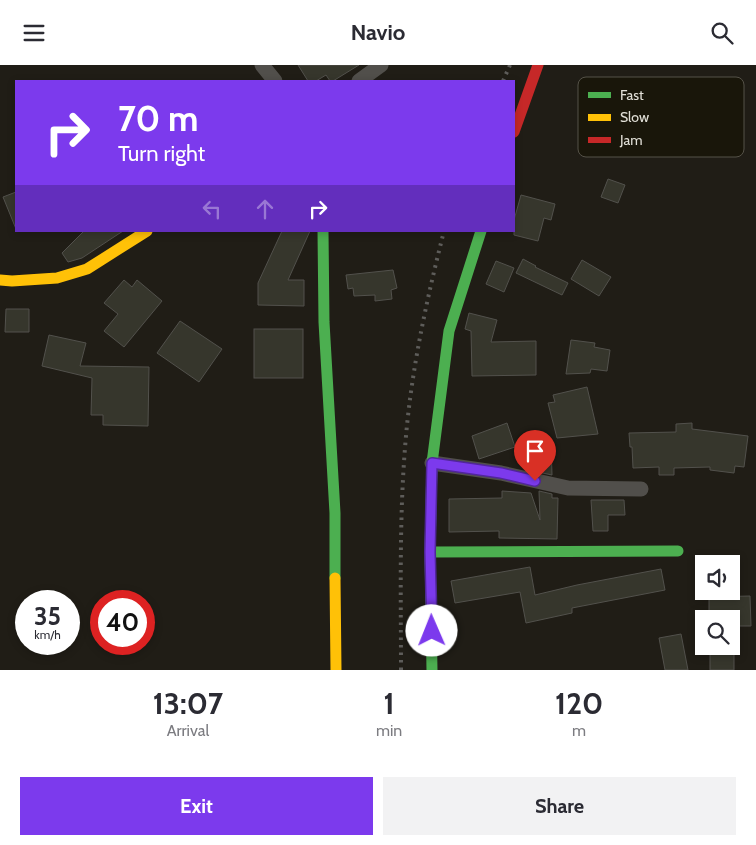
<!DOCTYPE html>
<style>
:root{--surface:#fff;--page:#f2f2f3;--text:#2b2b33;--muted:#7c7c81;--accent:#7c3aed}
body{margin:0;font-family:Cabin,sans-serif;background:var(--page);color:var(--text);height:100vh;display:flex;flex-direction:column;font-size:19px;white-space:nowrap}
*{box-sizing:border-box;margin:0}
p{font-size:16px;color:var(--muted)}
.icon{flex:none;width:28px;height:28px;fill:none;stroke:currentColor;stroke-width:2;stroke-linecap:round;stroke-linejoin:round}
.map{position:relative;height:605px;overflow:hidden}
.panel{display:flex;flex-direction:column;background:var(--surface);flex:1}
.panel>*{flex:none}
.banner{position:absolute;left:15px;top:15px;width:500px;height:152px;border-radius:0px;box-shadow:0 2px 8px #0003;background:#7c3aed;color:#fff;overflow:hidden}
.tools{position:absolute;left:695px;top:490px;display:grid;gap:10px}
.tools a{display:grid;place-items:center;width:45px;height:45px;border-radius:0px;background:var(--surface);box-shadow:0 2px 8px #0003;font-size:25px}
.speed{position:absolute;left:15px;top:525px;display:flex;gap:10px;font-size:25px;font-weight:700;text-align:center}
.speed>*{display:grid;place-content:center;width:65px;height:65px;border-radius:50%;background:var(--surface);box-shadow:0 2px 8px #0003;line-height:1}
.speed small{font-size:12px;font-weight:400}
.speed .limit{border:8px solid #d22;background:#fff;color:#111}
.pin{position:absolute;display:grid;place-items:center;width:42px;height:42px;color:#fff;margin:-51px -21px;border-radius:50% 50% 50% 0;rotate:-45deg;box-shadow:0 0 5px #0007}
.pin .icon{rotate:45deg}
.me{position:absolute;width:55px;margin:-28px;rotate:359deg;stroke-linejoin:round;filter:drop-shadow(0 0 4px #0008)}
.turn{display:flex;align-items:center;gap:18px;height:105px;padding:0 20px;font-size:22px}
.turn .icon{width:65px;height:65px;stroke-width:2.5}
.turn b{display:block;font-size:35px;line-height:42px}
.lanes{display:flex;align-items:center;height:48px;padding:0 20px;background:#0003;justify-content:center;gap:25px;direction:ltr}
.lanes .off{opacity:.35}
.eta{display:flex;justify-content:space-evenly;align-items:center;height:85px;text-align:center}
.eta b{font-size:30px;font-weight:700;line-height:35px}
.button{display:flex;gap:10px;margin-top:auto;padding:10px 20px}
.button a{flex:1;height:58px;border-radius:0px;background:var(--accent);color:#fff;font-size:20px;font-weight:700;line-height:58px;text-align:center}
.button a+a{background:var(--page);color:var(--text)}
header{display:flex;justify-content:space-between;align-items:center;height:65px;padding:0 20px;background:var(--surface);font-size:22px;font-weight:700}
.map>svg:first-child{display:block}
.building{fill:#36362c;stroke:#52514c}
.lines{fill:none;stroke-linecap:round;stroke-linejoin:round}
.street{stroke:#514f4b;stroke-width:15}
.fast{stroke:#4caf50;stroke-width:11}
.slow{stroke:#ffc107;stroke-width:11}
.jam{stroke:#c62828;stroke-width:11}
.rail{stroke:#5e5d5a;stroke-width:4;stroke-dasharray:2.5 5;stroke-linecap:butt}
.route-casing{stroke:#51269a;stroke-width:12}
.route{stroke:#7c3aed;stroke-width:9}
.key{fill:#19160a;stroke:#555248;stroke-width:1}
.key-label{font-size:14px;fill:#e1dfd7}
</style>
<header><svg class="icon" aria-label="menu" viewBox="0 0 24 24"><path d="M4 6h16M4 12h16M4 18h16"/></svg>Navio<svg class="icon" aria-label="search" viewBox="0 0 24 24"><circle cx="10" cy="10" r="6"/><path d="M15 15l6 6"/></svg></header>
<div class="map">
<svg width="756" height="605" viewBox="0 0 756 605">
<rect width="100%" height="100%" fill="#201d16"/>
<g class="building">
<path d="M 298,0 L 359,0 L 333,16 L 330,16 L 326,10 L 316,16 L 308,16 Z"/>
<path d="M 608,114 L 625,120 L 618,138 L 601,132 Z"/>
<path d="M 16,127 L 16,164 L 3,132 Z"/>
<path d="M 521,130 L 555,139 L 551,155 L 544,153 L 538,176 L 514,170 L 514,155 Z"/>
<path d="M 84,166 L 123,166 L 82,193 L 68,197 L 62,188 Z"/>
<path d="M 282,166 L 310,166 L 288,215 L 304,215 L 304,241 L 258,240 L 258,218 Z"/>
<path d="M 523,194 L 536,201 L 535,202 L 568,218 L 562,230 L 516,208 Z"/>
<path d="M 582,195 L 611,212 L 599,231 L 571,214 Z"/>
<path d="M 496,196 L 514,203 L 504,227 L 486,219 Z"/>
<path d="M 393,205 L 397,223 L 391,225 L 392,234 L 375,236 L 375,230 L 354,231 L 353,223 L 348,224 L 346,210 Z"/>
<path d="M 124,215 L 132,222 L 137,215 L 162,236 L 124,282 L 104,266 L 118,249 L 104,238 Z"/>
<path d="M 6,244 L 29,244 L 29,267 L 5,267 Z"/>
<path d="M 469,248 L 497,255 L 491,277 L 536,276 L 536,310 L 472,311 L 471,266 L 465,264 Z"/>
<path d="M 180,256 L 222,284 L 199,317 L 157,288 Z"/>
<rect x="254" y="264" width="49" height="49"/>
<path d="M 49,270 L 86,278 L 80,301 L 149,302 L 148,361 L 103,360 L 103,350 L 91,350 L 92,313 L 42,301 Z"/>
<path d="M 571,275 L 595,278 L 594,282 L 610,285 L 607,306 L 591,304 L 590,308 L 566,309 Z"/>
<path d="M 587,322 L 598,369 L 557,373 L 548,338 L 555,337 L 553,330 Z"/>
<path d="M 507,358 L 515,382 L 479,394 L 472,371 Z"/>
<path d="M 692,358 L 692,364 L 748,371 L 744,402 L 735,401 L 734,408 L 710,405 L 710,402 L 674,403 L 674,410 L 659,410 L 659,402 L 633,403 L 632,382 L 630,382 L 629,368 L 676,367 L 676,359 Z"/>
<path d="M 551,379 L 552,410 L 538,407 L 538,380 Z"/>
<path d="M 502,426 L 531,428 L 540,455 L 539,426 L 552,429 L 552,433 L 558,433 L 557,474 L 499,473 L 499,466 L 449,467 L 449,434 L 502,433 Z"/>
<path d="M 591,435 L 624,435 L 625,450 L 608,450 L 608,466 L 593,466 Z"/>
<path d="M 530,502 L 535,530 L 577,520 L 661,504 L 665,525 L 572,543 L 572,548 L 526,558 L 520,527 L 455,538 L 451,516 Z"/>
<path d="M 750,531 L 751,561 L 731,561 L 731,554 L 709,554 L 709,532 Z"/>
<path d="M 681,569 L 688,605 L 665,605 L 659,573 Z"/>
<rect x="710" y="581" width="24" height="24"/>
</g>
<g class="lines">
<g class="street">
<path d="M 262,0 L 275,16"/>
<path d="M 359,16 L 381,0"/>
<path d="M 432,398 L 501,408 L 568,423 L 641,424"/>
</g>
<g class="fast">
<path d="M 323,166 L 324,257 L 335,448 L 335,513"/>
<path d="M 430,487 L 678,486"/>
<path d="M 432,605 L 430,487 L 432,398 L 449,266 L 481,166"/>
</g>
<g class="slow">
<path d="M 0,215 L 12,216 L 57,213 L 87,204 L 147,166"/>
<path d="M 335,513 L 336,605"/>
</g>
<path class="jam" d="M 514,67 L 538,0"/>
<g class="rail">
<path d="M 503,16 L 510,0"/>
<path d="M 401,605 C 401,527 399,449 406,371 C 412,302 427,233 444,166"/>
</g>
</g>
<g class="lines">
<defs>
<path id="route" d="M 432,566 L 430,487 L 432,398 L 501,408 L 535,416"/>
</defs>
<use href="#route" class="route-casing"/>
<use href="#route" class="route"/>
</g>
<rect x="578" y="12" width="166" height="80" rx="8" class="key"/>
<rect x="588" y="27" width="23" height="6" fill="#4caf50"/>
<rect x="588" y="49" width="23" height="7" fill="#ffc107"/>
<rect x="588" y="72" width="23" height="6" fill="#c62828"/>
<g class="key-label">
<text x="620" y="35">Fast</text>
<text x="620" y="57">Slow</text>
<text x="620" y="80">Jam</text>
</g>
</svg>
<div class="tools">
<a><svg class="icon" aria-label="sound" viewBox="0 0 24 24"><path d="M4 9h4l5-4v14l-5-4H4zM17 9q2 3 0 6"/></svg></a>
<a><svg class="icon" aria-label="search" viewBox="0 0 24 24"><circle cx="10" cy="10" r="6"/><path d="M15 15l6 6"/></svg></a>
</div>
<div class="speed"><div>35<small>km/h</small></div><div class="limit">40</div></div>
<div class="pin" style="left:535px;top:416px;background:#d93025"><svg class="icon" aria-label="arrive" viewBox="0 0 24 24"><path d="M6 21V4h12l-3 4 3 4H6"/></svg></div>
<svg class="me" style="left:432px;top:566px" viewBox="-20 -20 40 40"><circle r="19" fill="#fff"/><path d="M0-13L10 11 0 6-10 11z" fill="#7c3aed"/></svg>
<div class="banner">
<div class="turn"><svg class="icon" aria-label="right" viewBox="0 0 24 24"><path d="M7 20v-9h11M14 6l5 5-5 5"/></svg><div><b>70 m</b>Turn right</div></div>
<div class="lanes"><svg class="icon off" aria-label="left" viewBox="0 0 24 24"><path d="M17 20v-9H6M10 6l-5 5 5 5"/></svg><svg class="icon off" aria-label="ahead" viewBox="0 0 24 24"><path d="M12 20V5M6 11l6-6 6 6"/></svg><svg class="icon" aria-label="right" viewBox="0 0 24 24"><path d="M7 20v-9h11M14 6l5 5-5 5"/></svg></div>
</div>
</div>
<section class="panel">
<div class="eta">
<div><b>13:07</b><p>Arrival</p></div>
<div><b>1</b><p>min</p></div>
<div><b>120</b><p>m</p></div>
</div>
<div class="button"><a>Exit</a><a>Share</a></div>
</section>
